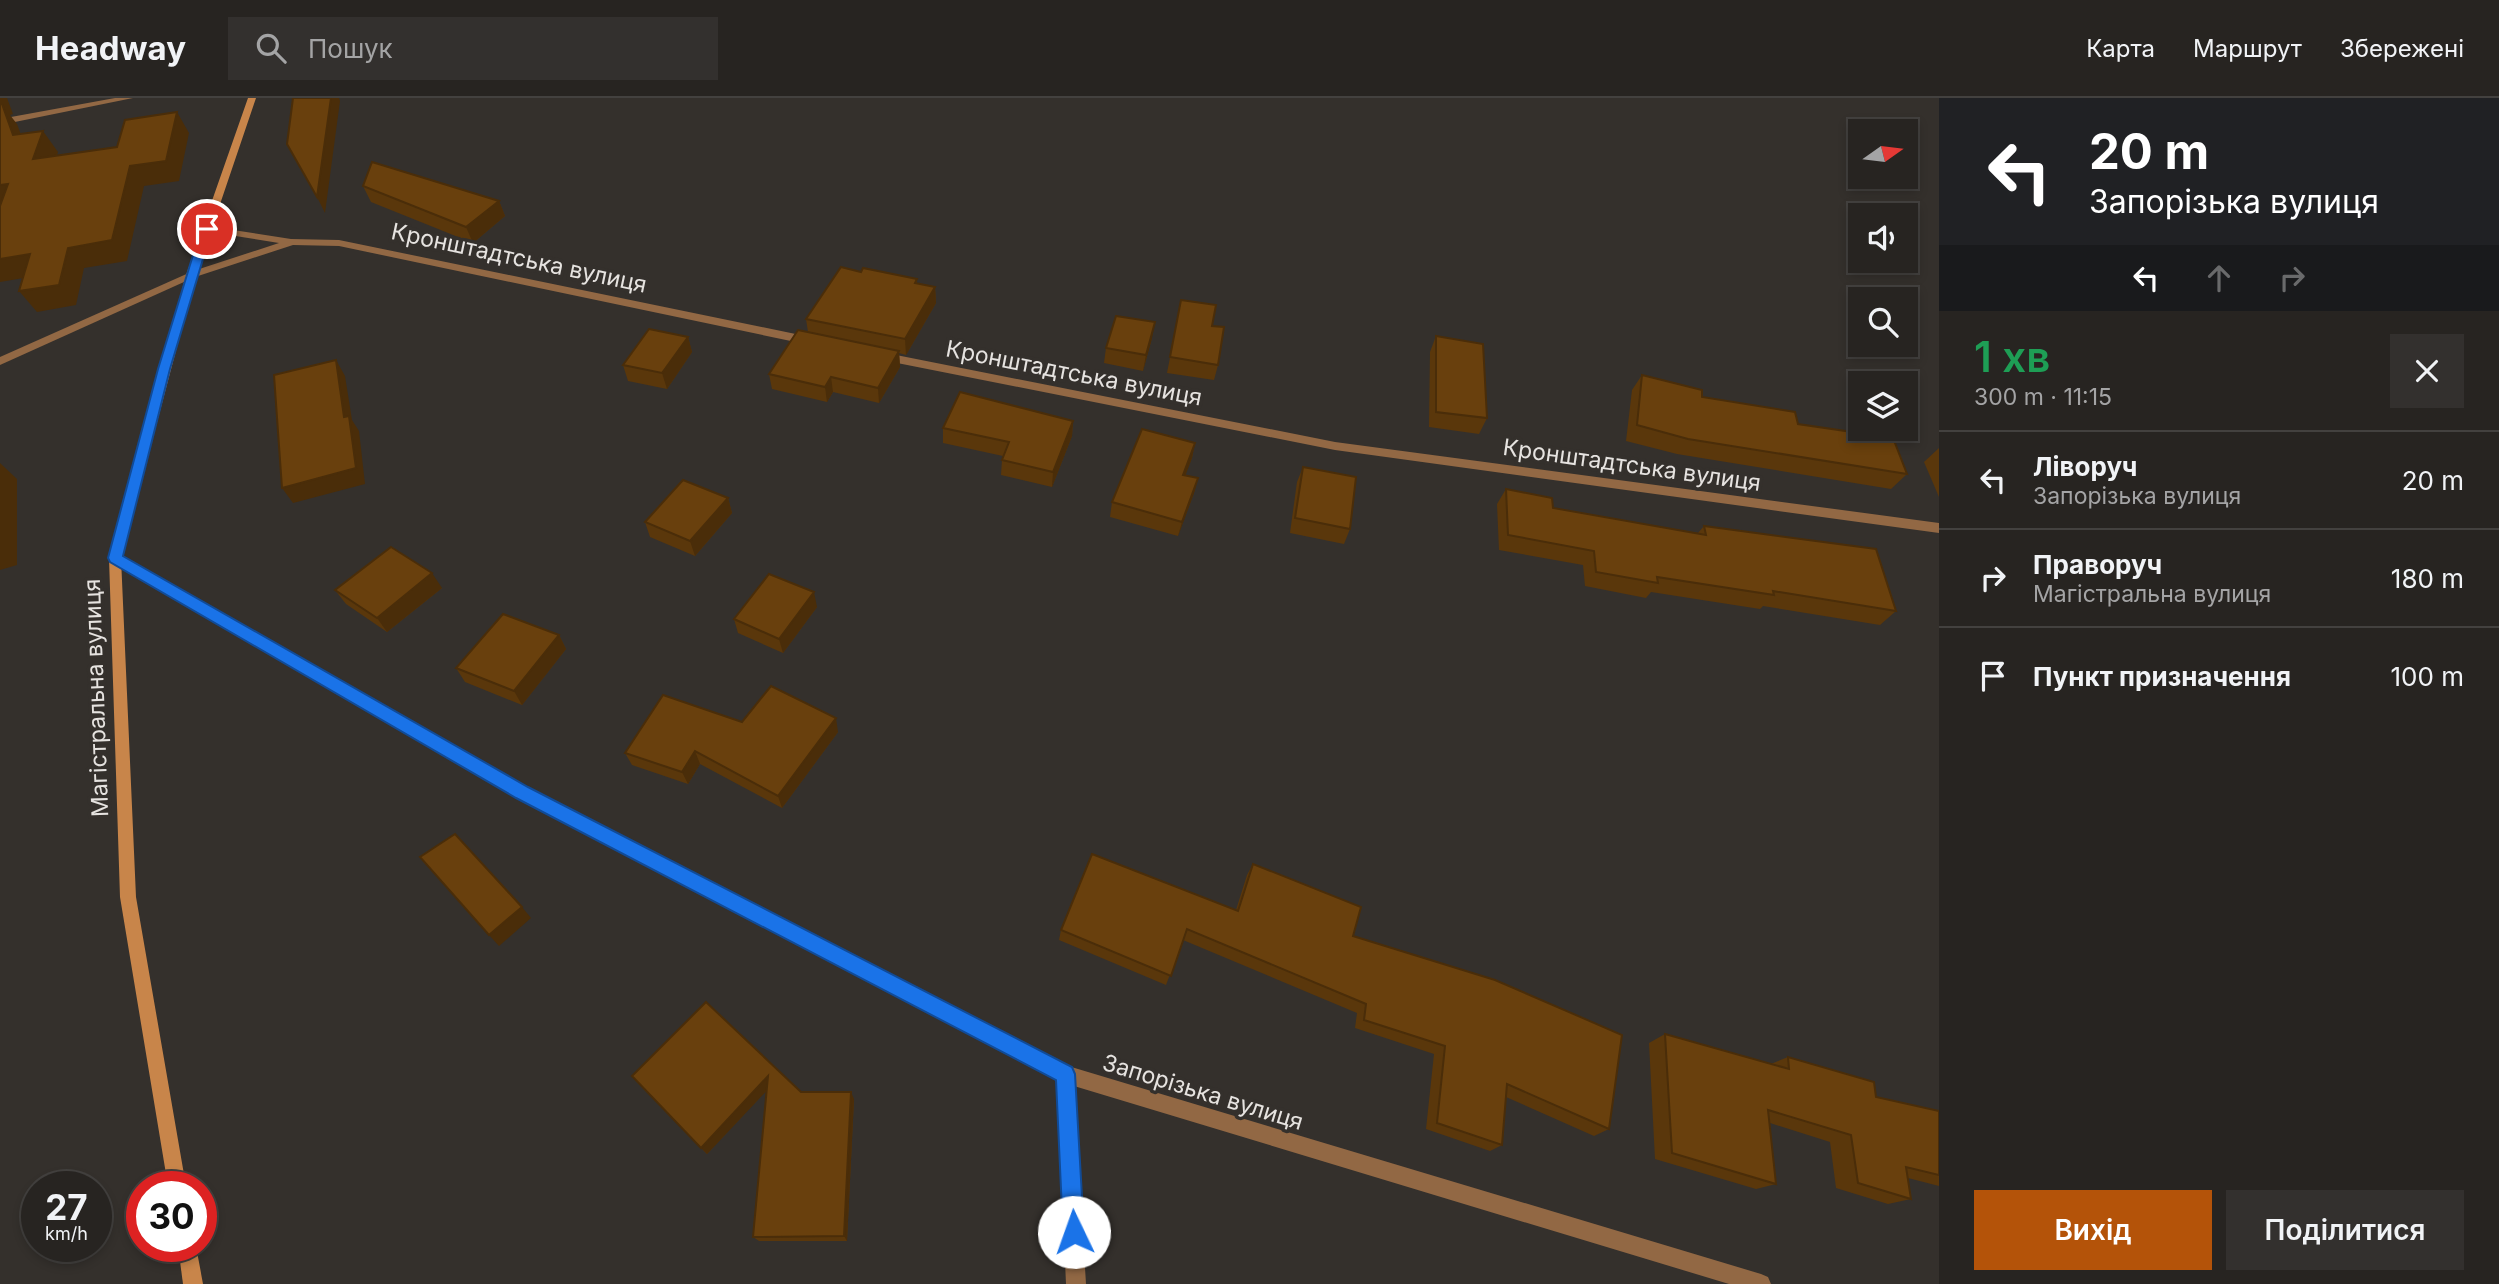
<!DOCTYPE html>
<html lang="uk">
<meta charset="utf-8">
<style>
:root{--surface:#272421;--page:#33302e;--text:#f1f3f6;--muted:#a4a4a5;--line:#43413f;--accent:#b45309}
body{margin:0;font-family:Inter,sans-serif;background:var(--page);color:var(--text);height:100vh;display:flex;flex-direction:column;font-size:26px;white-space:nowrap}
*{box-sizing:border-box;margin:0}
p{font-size:23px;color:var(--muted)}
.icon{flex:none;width:38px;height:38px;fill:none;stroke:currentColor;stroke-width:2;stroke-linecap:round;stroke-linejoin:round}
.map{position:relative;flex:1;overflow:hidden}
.details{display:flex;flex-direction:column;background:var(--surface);width:560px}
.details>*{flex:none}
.banner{background:#202124;color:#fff;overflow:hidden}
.needle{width:46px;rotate:76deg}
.fabs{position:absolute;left:1848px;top:21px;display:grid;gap:14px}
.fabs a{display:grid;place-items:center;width:70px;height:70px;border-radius:0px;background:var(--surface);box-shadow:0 4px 10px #0003,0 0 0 2px var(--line);font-size:35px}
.speed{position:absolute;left:21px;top:1073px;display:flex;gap:14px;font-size:35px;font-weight:700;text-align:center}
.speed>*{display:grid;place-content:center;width:91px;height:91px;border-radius:50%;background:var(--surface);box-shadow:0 4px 10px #0003,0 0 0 2px var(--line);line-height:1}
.speed small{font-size:18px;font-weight:400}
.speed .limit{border:10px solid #d22;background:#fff;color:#111}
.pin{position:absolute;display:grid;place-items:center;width:60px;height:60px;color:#fff;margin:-30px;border:4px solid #fff;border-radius:50%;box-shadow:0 2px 7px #0007}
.me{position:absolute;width:77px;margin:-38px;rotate:357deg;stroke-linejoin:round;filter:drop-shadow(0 0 5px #0008)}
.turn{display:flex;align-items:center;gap:24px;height:147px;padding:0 35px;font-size:32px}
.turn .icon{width:91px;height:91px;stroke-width:2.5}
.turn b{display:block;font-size:49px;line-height:60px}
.lanes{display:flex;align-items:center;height:66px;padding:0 35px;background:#0003;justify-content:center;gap:35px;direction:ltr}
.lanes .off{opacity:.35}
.round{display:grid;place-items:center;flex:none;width:74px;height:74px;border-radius:0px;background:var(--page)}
.summary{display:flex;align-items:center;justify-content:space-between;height:119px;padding:0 35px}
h1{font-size:42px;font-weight:600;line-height:52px;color:#1e9e55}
.action{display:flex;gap:14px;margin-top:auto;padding:14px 35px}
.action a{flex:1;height:80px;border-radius:0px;background:var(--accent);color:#fff;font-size:28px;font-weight:600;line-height:80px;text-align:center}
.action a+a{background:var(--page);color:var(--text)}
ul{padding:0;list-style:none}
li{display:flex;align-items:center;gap:21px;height:98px;padding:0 35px;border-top:2px solid var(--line)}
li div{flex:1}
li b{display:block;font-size:26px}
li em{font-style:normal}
header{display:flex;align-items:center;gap:42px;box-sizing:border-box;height:98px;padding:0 35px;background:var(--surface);border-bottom:2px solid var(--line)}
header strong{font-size:33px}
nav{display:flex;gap:38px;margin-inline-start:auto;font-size:24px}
.search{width:490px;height:63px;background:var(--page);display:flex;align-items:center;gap:18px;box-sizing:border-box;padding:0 24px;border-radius:0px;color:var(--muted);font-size:26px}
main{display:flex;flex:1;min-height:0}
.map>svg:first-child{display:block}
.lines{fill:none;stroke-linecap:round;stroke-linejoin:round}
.minor{fill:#926844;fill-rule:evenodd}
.tertiary{fill:#926844;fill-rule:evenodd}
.secondary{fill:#c8854a;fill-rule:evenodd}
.wall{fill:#5a370b}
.shaded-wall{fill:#4a2d09}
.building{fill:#69400d;stroke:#4a2d09;stroke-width:2}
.route{fill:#1a73e8;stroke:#114b97;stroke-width:2}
.labels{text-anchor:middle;stroke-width:7;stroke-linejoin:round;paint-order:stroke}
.street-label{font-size:23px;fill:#e6e3e0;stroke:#34302c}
</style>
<header>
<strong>Headway</strong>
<div class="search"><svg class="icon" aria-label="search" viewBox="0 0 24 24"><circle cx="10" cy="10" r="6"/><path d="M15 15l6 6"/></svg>Пошук</div>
<nav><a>Карта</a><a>Маршрут</a><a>Збережені</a></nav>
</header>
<main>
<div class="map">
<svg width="1939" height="1186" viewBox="0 0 1939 1186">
<rect width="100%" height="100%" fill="#34302c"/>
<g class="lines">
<g class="minor">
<path d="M 115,0 L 133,0 L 0,27 L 0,21 Z"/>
<path d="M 191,174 L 195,175 L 195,179 L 0,267 L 0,259 Z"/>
<path d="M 115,455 L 527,690 L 1068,968 L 1761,1176 L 1768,1179 L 1771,1186 L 1729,1186 L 1074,988 L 1086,1186 L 1066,1186 L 1057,981 L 517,700 L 110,463 L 109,460 L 110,457 Z"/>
</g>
<g class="tertiary">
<path d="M 207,128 L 291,141 L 339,142 L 810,239 L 815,243 L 810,247 L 339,148 L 293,147 L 195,179 L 187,179 L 187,175 L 279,145 L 204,133 L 202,131 Z"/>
<path d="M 881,254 L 1335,344 L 1939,425 L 1939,435 L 1335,352 L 877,261 L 877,255 Z"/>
</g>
<g class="secondary">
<path d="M 248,0 L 256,0 L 196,177 L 121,460 L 136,799 L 186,1088 L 168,1088 L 120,799 L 109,460 L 186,177 Z"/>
<path d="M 178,1148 L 196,1148 L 203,1186 L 183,1186 Z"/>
</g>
</g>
<g class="wall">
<path d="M 363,88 L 499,103 L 505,118 L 473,145 L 371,104 Z"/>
<path d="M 861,174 L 917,181 L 917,186 L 935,189 L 936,205 L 906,257 L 899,255 L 900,269 L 879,305 L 833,294 L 827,304 L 772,291 L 769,276 L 808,234 L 806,221 Z"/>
<path d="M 1181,202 L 1212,228 L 1218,267 L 1214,282 L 1167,275 Z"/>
<path d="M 1436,238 L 1487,320 L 1479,336 L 1429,329 L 1430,254 Z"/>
<path d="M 688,239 L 692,254 L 667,291 L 628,283 L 623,267 Z"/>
<path d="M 1152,240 L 1143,273 L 1104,265 L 1106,250 Z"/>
<path d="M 1642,277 L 1702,299 L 1798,326 L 1907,376 L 1891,391 L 1677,356 L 1626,343 L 1632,292 Z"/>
<path d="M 1073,323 L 1072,338 L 1052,389 L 1001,377 L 1002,362 L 1003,358 L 943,345 L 943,330 Z"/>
<path d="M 1195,345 L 1192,360 L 1185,377 L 1198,380 L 1194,395 L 1178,438 L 1110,419 L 1112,404 Z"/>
<path d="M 1939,350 L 1939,399 L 1924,364 Z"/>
<path d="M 1303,369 L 1350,431 L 1344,446 L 1290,435 L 1297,384 Z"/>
<path d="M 1506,391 L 1553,410 L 1698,435 L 1704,428 L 1896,513 L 1880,527 L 1763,508 L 1760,511 L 1651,494 L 1646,500 L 1585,488 L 1583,467 L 1499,452 L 1497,406 Z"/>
<path d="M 728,400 L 732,415 L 695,458 L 650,439 L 645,424 Z"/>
<path d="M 442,490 L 387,534 L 346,506 L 335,492 Z"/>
<path d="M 817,509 L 783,555 L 738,535 L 734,521 Z"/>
<path d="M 559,537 L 566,551 L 522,607 L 465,584 L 456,570 Z"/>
<path d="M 742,624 L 838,634 L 782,710 L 700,666 L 688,686 L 632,667 L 625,655 Z"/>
<path d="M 1253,766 L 1353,838 L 1609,1031 L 1594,1038 L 1506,999 L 1502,1047 L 1490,1053 L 1426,1031 L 1434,956 L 1355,930 L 1357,915 L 1183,842 L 1166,887 L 1059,842 L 1061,832 L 1236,812 L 1247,777 Z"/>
<path d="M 1665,936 L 1771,966 L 1788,959 L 1876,999 L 1939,1013 L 1939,1088 L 1908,1080 L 1911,1101 L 1888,1106 L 1836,1090 L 1830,1044 L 1770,1025 L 1776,1086 L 1756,1091 L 1655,1061 L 1649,945 Z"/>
<path d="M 632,978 L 801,994 L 854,1001 L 847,1143 L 759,1143 L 753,1139 L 767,992 L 707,1056 Z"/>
</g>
<g class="shaded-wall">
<path d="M 0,0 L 7,0 L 13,16 L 10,17 L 17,26 L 29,58 L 0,19 Z"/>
<path d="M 331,0 L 339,0 L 340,3 L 325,115 L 317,99 Z"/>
<path d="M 177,14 L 189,35 L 179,83 L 144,88 L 127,163 L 84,170 L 76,207 L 37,214 L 19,193 L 68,150 L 130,68 Z"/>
<path d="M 43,33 L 58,54 L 49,82 L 33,61 Z"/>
<path d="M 8,86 L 0,110 L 0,87 Z"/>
<path d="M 499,103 L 505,118 L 473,145 L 466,129 Z"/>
<path d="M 30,156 L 47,176 L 0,184 L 0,161 Z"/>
<path d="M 935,189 L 936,205 L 906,257 L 905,241 Z"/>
<path d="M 1155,224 L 1152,240 L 1143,273 L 1146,257 Z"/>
<path d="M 688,239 L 692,254 L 667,291 L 662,275 Z"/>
<path d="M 899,253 L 900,269 L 879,305 L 878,290 Z"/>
<path d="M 336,262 L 345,278 L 352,322 L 359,333 L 365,386 L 293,405 L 282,390 L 344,319 Z"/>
<path d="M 831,279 L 833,294 L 827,304 L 825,289 Z"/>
<path d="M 1073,323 L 1072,338 L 1052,389 L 1053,374 Z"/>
<path d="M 1195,345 L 1192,360 L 1180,392 L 1183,377 Z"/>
<path d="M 0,365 L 17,381 L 17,467 L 0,472 Z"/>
<path d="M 1198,380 L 1194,395 L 1178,438 L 1182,424 Z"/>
<path d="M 728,400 L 732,415 L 695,458 L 690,443 Z"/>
<path d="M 432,475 L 442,490 L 387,534 L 377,520 Z"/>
<path d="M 814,494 L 817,509 L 783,555 L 779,541 Z"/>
<path d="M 559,537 L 566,551 L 522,607 L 514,593 Z"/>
<path d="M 836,620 L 838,634 L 782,710 L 778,698 Z"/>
<path d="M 695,653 L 700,666 L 688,686 L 682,674 Z"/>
<path d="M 522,809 L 531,820 L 499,848 L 489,837 Z"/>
<path d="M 768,978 L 773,986 L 707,1056 L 701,1050 Z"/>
<path d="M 851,994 L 854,1001 L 847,1143 L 844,1138 Z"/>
</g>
<g class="building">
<path d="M 293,0 L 331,0 L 317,99 L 287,46 Z"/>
<path d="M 0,6 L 2,6 L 13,37 L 43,33 L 33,61 L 117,49 L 125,22 L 177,14 L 166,63 L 130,68 L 112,142 L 68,150 L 59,187 L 19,193 L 30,156 L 0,161 L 0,108 L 8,86 L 0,87 Z"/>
<path d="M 372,64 L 499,103 L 466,129 L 363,88 Z"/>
<path d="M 841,169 L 861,174 L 863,170 L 917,181 L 915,185 L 935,189 L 905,241 L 806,221 Z"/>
<path d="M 1181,202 L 1216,207 L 1212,228 L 1224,229 L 1218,267 L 1170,259 Z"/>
<path d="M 1116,218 L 1155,224 L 1146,257 L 1106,250 Z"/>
<path d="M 649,231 L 688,239 L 662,275 L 623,267 Z"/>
<path d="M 798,232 L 899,253 L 878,290 L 831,279 L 825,289 L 769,276 Z"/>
<path d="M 1436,238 L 1483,246 L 1487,320 L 1436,314 Z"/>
<path d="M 336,262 L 344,319 L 349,318 L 356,370 L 282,390 L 274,277 Z"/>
<path d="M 1642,277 L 1702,292 L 1702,299 L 1795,314 L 1798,326 L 1893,340 L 1907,376 L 1688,341 L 1637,327 Z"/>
<path d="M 960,294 L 1073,323 L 1053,374 L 1002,362 L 1009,344 L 943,330 Z"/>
<path d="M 1142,331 L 1195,345 L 1183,377 L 1198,380 L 1182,424 L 1112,404 Z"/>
<path d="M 1303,369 L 1356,379 L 1350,431 L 1295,420 Z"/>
<path d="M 683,382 L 728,400 L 690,443 L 645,424 Z"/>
<path d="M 1506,391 L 1552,400 L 1553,410 L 1706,437 L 1704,428 L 1876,451 L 1896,513 L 1773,493 L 1774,497 L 1657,479 L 1658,485 L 1596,474 L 1594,453 L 1508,437 Z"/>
<path d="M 391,449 L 432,475 L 377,520 L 335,492 Z"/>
<path d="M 769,476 L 814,494 L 779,541 L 734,521 Z"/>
<path d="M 503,516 L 559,537 L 514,593 L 456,570 Z"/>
<path d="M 771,588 L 836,620 L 778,698 L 695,653 L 682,674 L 625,655 L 663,597 L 742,624 Z"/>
<path d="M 455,736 L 522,809 L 489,837 L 420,759 Z"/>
<path d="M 1092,756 L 1238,813 L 1253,766 L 1361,809 L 1353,838 L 1495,882 L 1622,937 L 1609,1031 L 1507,986 L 1502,1047 L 1437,1025 L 1445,948 L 1364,922 L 1366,906 L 1187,831 L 1171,878 L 1061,832 Z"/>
<path d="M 706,904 L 801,994 L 851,994 L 844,1138 L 753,1139 L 768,978 L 701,1050 L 632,978 Z"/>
<path d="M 1665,936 L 1789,971 L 1788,959 L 1874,984 L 1876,999 L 1939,1013 L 1939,1077 L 1906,1069 L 1911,1101 L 1858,1085 L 1851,1037 L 1768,1012 L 1776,1086 L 1672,1055 Z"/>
</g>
<path class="route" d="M 207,127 L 212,131 L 170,271 L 123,458 L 528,689 L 1072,969 L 1075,976 L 1084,1134 L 1081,1141 L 1074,1144 L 1066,1141 L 1063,1134 L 1056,982 L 516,700 L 110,464 L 108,460 L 158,271 L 201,131 Z"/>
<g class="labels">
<g class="street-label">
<text transform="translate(519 160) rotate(12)" y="8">Кронштадтська вулиця</text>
<text transform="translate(1074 275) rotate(11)" y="8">Кронштадтська вулиця</text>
<text transform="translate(1632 367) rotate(8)" y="8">Кронштадтська вулиця</text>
<text transform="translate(96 600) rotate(-92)" y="8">Магістральна вулиця</text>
<text transform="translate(1203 994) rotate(17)" y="8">Запорізька вулиця</text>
</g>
</g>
</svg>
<div class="fabs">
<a><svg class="needle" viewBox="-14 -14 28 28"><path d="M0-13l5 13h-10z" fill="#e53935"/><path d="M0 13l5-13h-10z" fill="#a4a4a5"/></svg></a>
<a><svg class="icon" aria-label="sound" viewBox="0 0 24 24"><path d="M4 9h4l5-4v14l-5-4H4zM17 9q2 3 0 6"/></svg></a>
<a><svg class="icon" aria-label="search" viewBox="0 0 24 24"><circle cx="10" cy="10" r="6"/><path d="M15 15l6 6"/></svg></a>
<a><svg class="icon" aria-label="layers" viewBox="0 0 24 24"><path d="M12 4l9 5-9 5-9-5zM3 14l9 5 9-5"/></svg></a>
</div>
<div class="speed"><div>27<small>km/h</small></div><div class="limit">30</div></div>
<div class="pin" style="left:207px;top:131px;background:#d93025"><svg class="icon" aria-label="arrive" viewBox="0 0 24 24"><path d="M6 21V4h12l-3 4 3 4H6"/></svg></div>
<svg class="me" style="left:1074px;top:1134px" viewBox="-20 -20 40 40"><circle r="19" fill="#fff"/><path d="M0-13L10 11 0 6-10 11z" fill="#1a73e8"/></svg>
</div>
<section class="details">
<div class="banner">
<div class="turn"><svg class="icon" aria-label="left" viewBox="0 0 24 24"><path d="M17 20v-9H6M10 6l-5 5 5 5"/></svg><div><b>20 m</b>Запорізька вулиця</div></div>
<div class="lanes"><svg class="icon" aria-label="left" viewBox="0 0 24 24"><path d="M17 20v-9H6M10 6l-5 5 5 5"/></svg><svg class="icon off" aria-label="ahead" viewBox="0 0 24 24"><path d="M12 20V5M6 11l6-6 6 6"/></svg><svg class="icon off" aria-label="right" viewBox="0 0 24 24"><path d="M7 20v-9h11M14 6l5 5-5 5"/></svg></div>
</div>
<div class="summary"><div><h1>1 хв</h1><p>300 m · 11:15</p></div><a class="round"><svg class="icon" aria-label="close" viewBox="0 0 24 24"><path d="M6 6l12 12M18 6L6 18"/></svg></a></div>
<ul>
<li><svg class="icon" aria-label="left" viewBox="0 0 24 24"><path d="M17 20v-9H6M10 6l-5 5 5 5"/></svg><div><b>Ліворуч</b><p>Запорізька вулиця</p></div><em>20 m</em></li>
<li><svg class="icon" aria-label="right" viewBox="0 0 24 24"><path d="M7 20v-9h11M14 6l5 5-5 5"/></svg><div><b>Праворуч</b><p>Магістральна вулиця</p></div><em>180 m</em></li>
<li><svg class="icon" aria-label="arrive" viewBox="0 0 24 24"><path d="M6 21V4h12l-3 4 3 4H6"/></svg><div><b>Пункт призначення</b></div><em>100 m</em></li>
</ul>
<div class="action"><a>Вихід</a><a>Поділитися</a></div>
</section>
</main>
